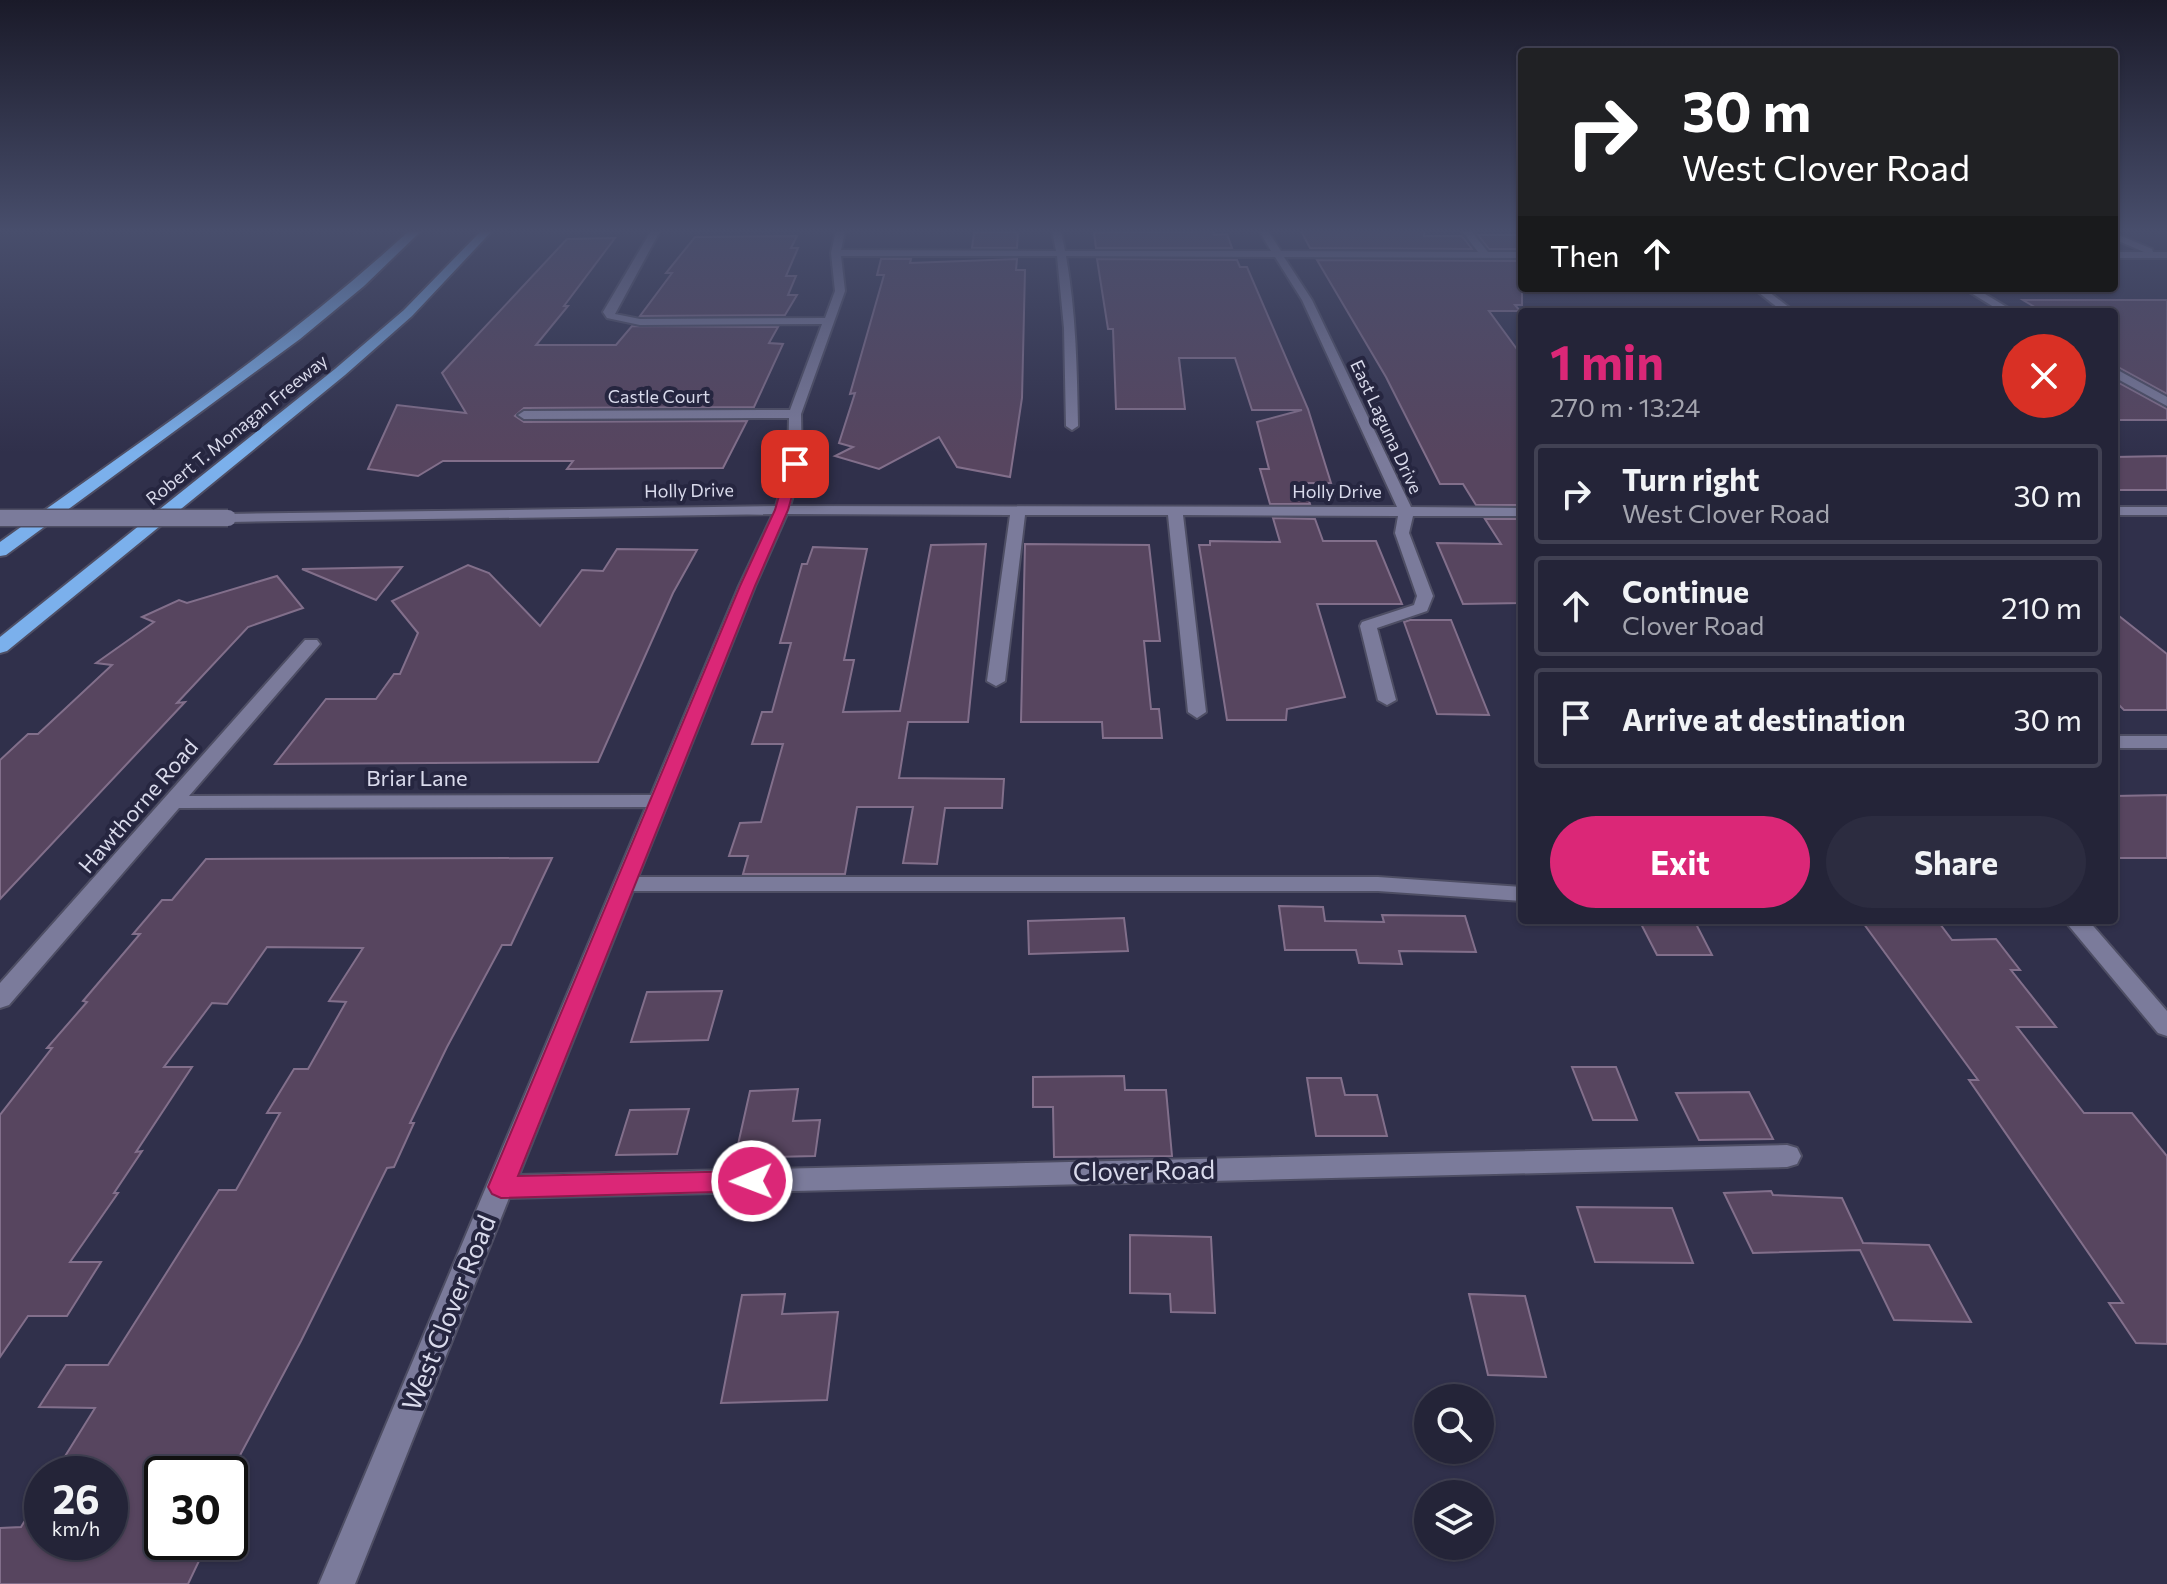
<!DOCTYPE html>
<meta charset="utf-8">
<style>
:root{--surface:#242438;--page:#2c2c40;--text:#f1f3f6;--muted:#a3a4ae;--line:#414153;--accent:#db2777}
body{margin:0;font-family:Commissioner,sans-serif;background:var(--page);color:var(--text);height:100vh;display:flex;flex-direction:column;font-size:30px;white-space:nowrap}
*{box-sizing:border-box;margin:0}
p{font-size:26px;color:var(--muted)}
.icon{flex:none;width:44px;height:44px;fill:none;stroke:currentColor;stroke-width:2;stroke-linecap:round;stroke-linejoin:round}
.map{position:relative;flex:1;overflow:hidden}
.panel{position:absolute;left:1518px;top:308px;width:600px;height:616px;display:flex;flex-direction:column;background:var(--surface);border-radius:8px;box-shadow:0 2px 6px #0004,0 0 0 2px var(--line)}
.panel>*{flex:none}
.banner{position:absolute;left:1518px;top:48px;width:600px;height:244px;border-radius:8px;box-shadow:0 2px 6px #0004,0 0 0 2px var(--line);background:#202124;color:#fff;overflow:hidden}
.tools{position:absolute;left:1414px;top:1384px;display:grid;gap:16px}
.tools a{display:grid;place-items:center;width:80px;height:80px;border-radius:50%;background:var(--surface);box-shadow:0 2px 6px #0004,0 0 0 2px var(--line);font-size:40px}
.speed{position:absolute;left:24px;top:1456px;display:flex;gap:16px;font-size:40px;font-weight:700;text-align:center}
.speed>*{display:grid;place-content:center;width:104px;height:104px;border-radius:50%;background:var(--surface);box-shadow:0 2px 6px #0004,0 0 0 2px var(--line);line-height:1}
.speed small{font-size:20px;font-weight:400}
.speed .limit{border:4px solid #111;border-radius:12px;background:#fff;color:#111}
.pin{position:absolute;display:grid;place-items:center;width:68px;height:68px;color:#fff;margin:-34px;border-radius:16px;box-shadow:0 4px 12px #0006}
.me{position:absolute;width:88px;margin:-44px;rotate:269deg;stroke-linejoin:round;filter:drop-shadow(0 0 6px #0008)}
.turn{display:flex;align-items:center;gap:28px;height:168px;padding:0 32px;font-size:36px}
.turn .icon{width:104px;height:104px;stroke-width:2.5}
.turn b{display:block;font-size:56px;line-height:68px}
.then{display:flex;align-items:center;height:76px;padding:0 32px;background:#0003;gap:16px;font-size:30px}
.round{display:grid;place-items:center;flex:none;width:84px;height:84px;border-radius:42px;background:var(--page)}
.overview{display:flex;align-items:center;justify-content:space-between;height:136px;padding:0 32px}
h1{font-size:48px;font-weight:700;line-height:60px;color:var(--accent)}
.action{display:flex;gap:16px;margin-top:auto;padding:16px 32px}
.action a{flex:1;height:92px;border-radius:48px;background:var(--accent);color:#fff;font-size:32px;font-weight:700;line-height:92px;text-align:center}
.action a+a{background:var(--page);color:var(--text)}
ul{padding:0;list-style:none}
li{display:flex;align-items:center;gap:24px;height:100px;margin:0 16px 12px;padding:0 16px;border:4px solid var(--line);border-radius:8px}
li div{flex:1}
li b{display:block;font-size:30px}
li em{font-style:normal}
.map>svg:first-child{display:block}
.building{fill:#57455f;stroke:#826f8b;stroke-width:2}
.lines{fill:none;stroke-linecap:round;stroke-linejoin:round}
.minor-casing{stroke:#4e4e64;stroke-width:4}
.highway-casing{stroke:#4e4e64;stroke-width:4}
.minor{fill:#7b7b9b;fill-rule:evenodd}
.highway{fill:#7bb0ec;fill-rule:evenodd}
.minor-bridge-casing{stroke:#4e4e64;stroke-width:19;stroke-linecap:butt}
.minor-bridge{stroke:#7b7b9b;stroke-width:16}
.route{fill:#db2777;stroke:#8e194d;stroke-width:2}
.labels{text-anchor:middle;stroke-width:8;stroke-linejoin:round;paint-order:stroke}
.far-street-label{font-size:18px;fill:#d9daeb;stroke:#262640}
.street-label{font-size:22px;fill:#d9daeb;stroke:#262640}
.near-street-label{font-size:26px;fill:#d9daeb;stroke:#262640}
</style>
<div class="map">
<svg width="2167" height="1584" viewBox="0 0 2167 1584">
<rect width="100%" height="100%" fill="#30304b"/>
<g class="building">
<path d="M 1213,231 L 1214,235 L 1227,234 L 1232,248 L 1096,248 L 1094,233 Z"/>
<path d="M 1301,231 L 1424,231 L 1424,236 L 1462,236 L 1472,249 L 1310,248 Z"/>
<path d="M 1018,232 L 1017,248 L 972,248 L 974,233 Z"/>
<path d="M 1478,235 L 1522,235 L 1522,249 L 1489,249 Z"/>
<path d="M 797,236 L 791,248 L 798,248 L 786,276 L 796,276 L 788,295 L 797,295 L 785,315 L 640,316 L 672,273 L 666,273 L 695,237 Z"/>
<path d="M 615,238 L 564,306 L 568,306 L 536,345 L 616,345 L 632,326 L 778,327 L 769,343 L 783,344 L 754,407 L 524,408 L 515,416 L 524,422 L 747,421 L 723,468 L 567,469 L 573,461 L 443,461 L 418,476 L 368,469 L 397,405 L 466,413 L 442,373 L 567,239 Z"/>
<path d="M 881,259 L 911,259 L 910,263 L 1017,259 L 1016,270 L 1025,270 L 1022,398 L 1010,477 L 957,467 L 939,437 L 879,469 L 835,456 L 853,447 L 839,443 L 855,393 L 850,394 L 884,275 L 877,275 Z"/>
<path d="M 1097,259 L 1237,260 L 1240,267 L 1247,267 L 1308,409 L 1331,483 L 1303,483 L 1310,504 L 1270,504 L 1260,469 L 1269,469 L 1257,422 L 1302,410 L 1252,410 L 1235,358 L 1179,358 L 1185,409 L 1116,409 L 1113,329 L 1108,329 Z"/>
<path d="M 1317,260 L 1522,261 L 1522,305 L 1515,305 L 1520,311 L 1489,311 L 1522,356 L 1522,505 L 1476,505 L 1463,484 L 1440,484 L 1386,377 Z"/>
<path d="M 2023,300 L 2167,300 L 2167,394 L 2114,365 L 2114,312 L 2043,312 Z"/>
<path d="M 2114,380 L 2167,409 L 2167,420 L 2114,420 Z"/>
<path d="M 2167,456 L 2167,490 L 2114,490 L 2114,457 Z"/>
<path d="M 1273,518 L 1315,519 L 1323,541 L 1376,541 L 1402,604 L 1317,604 L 1345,697 L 1287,709 L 1286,720 L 1227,720 L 1199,545 L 1210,545 L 1210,541 L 1280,542 Z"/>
<path d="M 1485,519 L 1522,519 L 1522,603 L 1463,604 L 1437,543 L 1501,544 Z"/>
<path d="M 986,544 L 968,722 L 908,722 L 899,778 L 1004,779 L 1002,808 L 945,808 L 937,864 L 903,863 L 913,807 L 857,807 L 845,874 L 743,874 L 748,856 L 729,856 L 740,823 L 761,822 L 783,744 L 752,744 L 762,712 L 772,712 L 791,643 L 780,643 L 802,564 L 807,564 L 813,547 L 867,549 L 844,660 L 854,660 L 843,712 L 900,711 L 931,545 Z"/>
<path d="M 1025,544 L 1149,545 L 1160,641 L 1144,641 L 1151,709 L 1159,709 L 1162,738 L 1103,738 L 1102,722 L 1021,722 Z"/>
<path d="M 617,549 L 697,550 L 673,593 L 598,762 L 275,764 L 326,699 L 376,699 L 394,674 L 400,674 L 418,633 L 392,601 L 468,565 L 489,573 L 540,626 L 582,570 L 603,571 Z"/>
<path d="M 402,567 L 376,600 L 302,569 Z"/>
<path d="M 277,576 L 303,608 L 248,627 L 177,703 L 185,702 L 0,899 L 0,760 L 28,734 L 38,734 L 112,665 L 96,663 L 154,622 L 142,617 L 179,600 L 187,603 Z"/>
<path d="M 2114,612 L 2167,654 L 2167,710 L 2124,710 L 2114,700 Z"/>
<path d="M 1410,620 L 1451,620 L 1489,715 L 1437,714 L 1404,622 Z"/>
<path d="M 2167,795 L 2167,858 L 2114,858 L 2114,796 Z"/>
<path d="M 552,858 L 511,945 L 502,945 L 447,1047 L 410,1123 L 414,1123 L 394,1167 L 387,1168 L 301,1341 L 230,1474 L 162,1474 L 162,1542 L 208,1542 L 188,1584 L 0,1584 L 0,1528 L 21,1527 L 42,1493 L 42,1542 L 110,1542 L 110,1474 L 54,1474 L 95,1408 L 39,1407 L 66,1365 L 108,1365 L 219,1190 L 236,1190 L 280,1113 L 267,1113 L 294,1069 L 308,1069 L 346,1002 L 329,1001 L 363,948 L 267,947 L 227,1004 L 212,1003 L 164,1067 L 192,1067 L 136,1152 L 142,1151 L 114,1193 L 118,1193 L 70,1262 L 101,1262 L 67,1316 L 28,1316 L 0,1357 L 0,1115 L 52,1048 L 47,1048 L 87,1002 L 83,1001 L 140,934 L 133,934 L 162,900 L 172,900 L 206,859 Z"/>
<path d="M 1279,906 L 1323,907 L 1325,921 L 1384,922 L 1382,915 L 1465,916 L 1476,952 L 1399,951 L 1402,964 L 1359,963 L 1356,950 L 1285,950 Z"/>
<path d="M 1124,918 L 1128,951 L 1029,954 L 1028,921 Z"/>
<path d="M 1639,920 L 1694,920 L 1712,955 L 1657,955 Z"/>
<path d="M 1861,920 L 1937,920 L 1952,940 L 1996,939 L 2020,970 L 2011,970 L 2056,1027 L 2017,1027 L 2084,1113 L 2132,1113 L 2167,1156 L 2167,1344 L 2136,1343 L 2109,1303 L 2123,1303 L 1969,1080 L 1978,1080 Z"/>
<path d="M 722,991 L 708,1040 L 631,1042 L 647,992 Z"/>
<path d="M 1572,1067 L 1616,1067 L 1637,1120 L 1593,1120 Z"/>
<path d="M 1124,1076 L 1125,1090 L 1166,1090 L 1172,1156 L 1054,1157 L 1053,1107 L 1033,1107 L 1033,1077 Z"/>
<path d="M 1307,1078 L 1341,1078 L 1345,1095 L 1377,1095 L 1387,1136 L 1316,1136 Z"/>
<path d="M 798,1089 L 793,1121 L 820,1120 L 815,1156 L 735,1158 L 750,1091 Z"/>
<path d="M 1749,1092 L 1773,1139 L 1699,1140 L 1676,1093 Z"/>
<path d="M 689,1109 L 677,1154 L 616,1155 L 630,1110 Z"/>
<path d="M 1771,1191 L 1773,1195 L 1842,1198 L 1863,1243 L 1929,1245 L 1971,1322 L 1894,1320 L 1860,1250 L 1753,1253 L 1724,1193 Z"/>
<path d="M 1577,1207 L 1672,1208 L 1693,1263 L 1595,1262 Z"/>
<path d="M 1130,1235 L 1211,1237 L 1215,1313 L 1171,1312 L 1170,1294 L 1130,1293 Z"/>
<path d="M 785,1294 L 782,1314 L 838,1312 L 827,1400 L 721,1403 L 742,1295 Z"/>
<path d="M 1469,1294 L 1525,1296 L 1546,1377 L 1488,1375 Z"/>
</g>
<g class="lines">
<defs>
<g id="minor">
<path d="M 651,231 L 660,231 L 615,314 L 640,319 L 825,318 L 835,291 L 831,253 L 836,231 L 845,231 L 841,250 L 1056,251 L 1052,231 L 1061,231 L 1065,251 L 1271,251 L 1259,231 L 1268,231 L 1281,251 L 1478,252 L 1462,231 L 1471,231 L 1488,252 L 1522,252 L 1522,258 L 1284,257 L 1312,300 L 1411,507 L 1522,508 L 1522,516 L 1413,516 L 1409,533 L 1433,596 L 1427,611 L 1377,628 L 1396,700 L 1387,705 L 1378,700 L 1360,626 L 1362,622 L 1414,605 L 1417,596 L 1395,533 L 1398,516 L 1183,515 L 1206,712 L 1197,718 L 1188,712 L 1168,515 L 1025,515 L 1005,681 L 996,686 L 987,681 L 1010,515 L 787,514 L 755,586 L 638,877 L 1378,877 L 1522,887 L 1522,901 L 1378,891 L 633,891 L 519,1175 L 1787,1145 L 1797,1148 L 1801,1156 L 1797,1164 L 1787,1167 L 509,1198 L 355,1584 L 319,1584 L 646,807 L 179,808 L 9,1005 L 0,1008 L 0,983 L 305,640 L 317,640 L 320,644 L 189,796 L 651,795 L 739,586 L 773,514 L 228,522 L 221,518 L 228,514 L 776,506 L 788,464 L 789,418 L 524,419 L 518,415 L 524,411 L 790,410 L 822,324 L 640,325 L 607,318 L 603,312 ZM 841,256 L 1057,256 L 1064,328 L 1066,426 L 1072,430 L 1078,426 C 1077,369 1076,313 1066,256 L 1275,257 L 1302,300 L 1397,507 L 790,506 L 802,464 L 801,414 L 845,291 Z"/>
<path d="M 2114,233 L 2152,249 L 2153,252 L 2167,252 L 2167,258 L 2114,258 L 2114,252 L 2144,252 L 2114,239 Z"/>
<path d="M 1753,288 L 1764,288 L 1795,312 L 1783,312 Z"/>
<path d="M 1963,288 L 1975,288 L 2015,312 L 2002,312 Z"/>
<path d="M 2114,368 L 2167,397 L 2167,406 L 2114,377 Z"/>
<rect x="2114" y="507" width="53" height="8"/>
<rect x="2114" y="736" width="53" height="12"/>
<path d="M 2064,920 L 2088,920 L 2167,1011 L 2167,1036 L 2158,1033 Z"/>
</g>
<g id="highway">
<path d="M 409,231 L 421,231 L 364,286 L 300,339 L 6,555 L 0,556 L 0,542 C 139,442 283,347 409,231 Z"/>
<path d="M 481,231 L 492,231 L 412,316 L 345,375 L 7,651 L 0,653 L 0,637 L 335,369 L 404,310 Z"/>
</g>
</defs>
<use href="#minor" class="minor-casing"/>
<use href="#highway" class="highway-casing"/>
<use href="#minor" class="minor"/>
<use href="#highway" class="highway"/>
<defs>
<path id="minor-bridge" d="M 0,518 L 228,518"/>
</defs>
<use href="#minor-bridge" class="minor-bridge-casing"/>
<use href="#minor-bridge" class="minor-bridge"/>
</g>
<linearGradient id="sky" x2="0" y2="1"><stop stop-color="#1a1a29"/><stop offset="0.51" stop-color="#484e6c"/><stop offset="1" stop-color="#484e6c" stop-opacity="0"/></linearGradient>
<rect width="2167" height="453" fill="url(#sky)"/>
<path class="route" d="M 795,460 L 801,464 L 788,510 L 755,586 L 518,1176 L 752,1171 L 761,1174 L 764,1181 L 761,1188 L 752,1191 L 501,1198 L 492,1194 L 488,1187 L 740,586 L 775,510 L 788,464 Z"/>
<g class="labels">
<g class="far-street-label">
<text x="659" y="403">Castle Court</text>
<text transform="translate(1386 427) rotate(65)" y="6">East Laguna Drive</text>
<text transform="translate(237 430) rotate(-39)" y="6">Robert T. Monagan Freeway</text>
<text transform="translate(689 491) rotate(-1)" y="6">Holly Drive</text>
<text x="1337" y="498">Holly Drive</text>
</g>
<g class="street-label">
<text x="417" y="786">Briar Lane</text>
<text transform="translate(138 806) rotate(-49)" y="8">Hawthorne Road</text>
</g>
<g class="near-street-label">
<text transform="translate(1144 1171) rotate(-1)" y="9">Clover Road</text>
<text transform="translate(449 1313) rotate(-68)" y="9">West Clover Road</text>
</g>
</g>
</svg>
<div class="tools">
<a><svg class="icon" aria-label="search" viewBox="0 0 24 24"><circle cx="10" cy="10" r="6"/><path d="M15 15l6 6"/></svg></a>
<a><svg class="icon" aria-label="layers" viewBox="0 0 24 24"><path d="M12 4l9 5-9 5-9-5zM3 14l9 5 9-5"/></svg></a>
</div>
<div class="speed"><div>26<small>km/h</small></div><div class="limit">30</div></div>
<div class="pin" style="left:795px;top:464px;background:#d93025"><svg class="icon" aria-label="arrive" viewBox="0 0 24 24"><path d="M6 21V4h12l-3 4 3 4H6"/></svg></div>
<svg class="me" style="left:752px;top:1181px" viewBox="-20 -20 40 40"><circle r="17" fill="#db2777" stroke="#fff" stroke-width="3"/><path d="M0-11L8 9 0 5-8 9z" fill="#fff"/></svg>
<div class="banner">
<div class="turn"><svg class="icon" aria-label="right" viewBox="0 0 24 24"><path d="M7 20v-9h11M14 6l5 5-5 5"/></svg><div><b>30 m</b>West Clover Road</div></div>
<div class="then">Then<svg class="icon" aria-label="ahead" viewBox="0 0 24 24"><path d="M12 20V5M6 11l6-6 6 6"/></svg></div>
</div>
<section class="panel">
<div class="overview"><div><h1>1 min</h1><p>270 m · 13:24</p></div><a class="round" style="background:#d93025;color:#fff"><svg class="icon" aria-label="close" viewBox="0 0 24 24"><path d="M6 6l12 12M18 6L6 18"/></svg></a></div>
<ul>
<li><svg class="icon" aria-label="right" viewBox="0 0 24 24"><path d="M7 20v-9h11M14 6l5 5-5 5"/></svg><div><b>Turn right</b><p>West Clover Road</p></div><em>30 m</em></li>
<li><svg class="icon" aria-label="ahead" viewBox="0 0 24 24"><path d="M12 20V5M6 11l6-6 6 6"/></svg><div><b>Continue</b><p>Clover Road</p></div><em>210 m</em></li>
<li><svg class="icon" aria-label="arrive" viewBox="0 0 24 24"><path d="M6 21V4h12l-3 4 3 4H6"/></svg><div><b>Arrive at destination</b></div><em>30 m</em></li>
</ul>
<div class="action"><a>Exit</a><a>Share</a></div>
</section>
</div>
